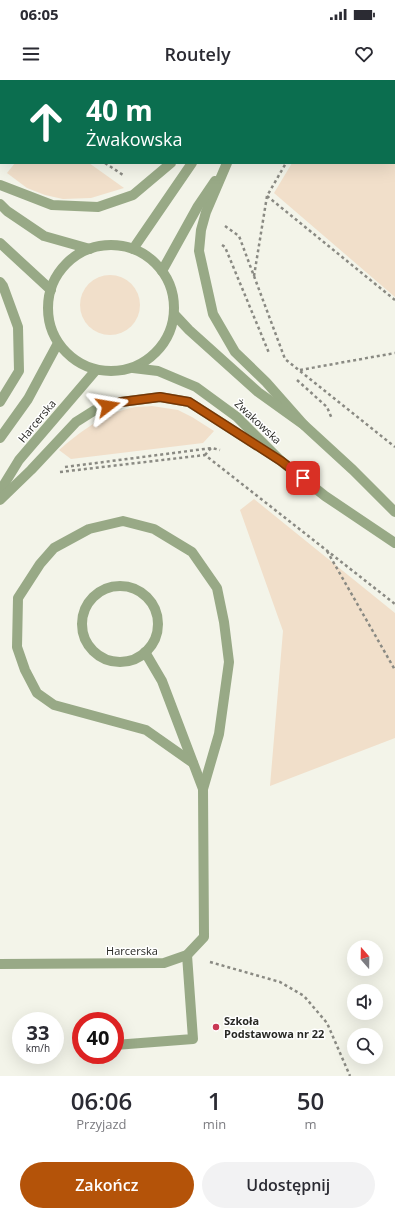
<!DOCTYPE html>
<html lang="pl">
<meta charset="utf-8">
<style>
:root{--surface:#fff;--page:#f2f2f3;--text:#2b2b33;--muted:#7c7c81;--accent:#b45309}
body{margin:0;font-family:"Open Sans",sans-serif;background:var(--page);color:var(--text);height:100vh;display:flex;flex-direction:column;font-size:15px;white-space:nowrap}
*{box-sizing:border-box;margin:0}
p{font-size:13px;color:var(--muted)}
.icon{flex:none;width:22px;height:22px;fill:none;stroke:currentColor;stroke-width:2;stroke-linecap:round;stroke-linejoin:round}
.map{position:relative;height:996px;overflow:hidden}
.details{display:flex;flex-direction:column;background:var(--surface);flex:1}
.details>*{flex:none}
.hud{position:absolute;left:0px;top:0px;width:395px;height:84px;box-shadow:0 4px 16px #0002;background:#0b6e4f;color:#fff;overflow:hidden}
.needle{width:26px;rotate:340deg}
.fabs{position:absolute;left:347px;top:860px;display:grid;gap:8px}
.fabs a{display:grid;place-items:center;width:36px;height:36px;border-radius:50%;background:var(--surface);box-shadow:0 4px 16px #0002;font-size:20px}
.speed{position:absolute;left:12px;top:932px;display:flex;gap:8px;font-size:20px;font-weight:700;text-align:center}
.speed>*{display:grid;place-content:center;width:52px;height:52px;border-radius:50%;background:var(--surface);box-shadow:0 4px 16px #0002;line-height:1}
.speed small{font-size:10px;font-weight:400}
.speed .limit{border:6px solid #d22;background:#fff;color:#111}
.pin{position:absolute;display:grid;place-items:center;width:34px;height:34px;color:#fff;margin:-17px;border-radius:8px;box-shadow:0 2px 6px #0006}
.me{position:absolute;width:44px;margin:-22px;rotate:76deg;stroke-linejoin:round;filter:drop-shadow(0 0 3px #0008)}
.turn{display:flex;align-items:center;gap:14px;height:84px;padding:0 20px;font-size:18px}
.turn .icon{width:52px;height:52px;stroke-width:2.5}
.turn b{display:block;font-size:28px;line-height:34px}
.eta{display:flex;justify-content:space-evenly;align-items:center;height:68px;text-align:center}
.eta b{font-size:24px;font-weight:600;line-height:28px}
.cta{display:flex;gap:8px;margin-top:auto;padding:8px 20px}
.cta a{flex:1;height:46px;border-radius:24px;background:var(--accent);color:#fff;font-size:16px;font-weight:600;line-height:46px;text-align:center}
.cta a+a{background:var(--page);color:var(--text)}
.status{display:flex;justify-content:space-between;align-items:center;height:28px;padding:0 20px;background:var(--surface);direction:ltr}
.status svg{height:11px;fill:currentColor}
header{display:flex;justify-content:space-between;align-items:center;height:52px;padding:0 20px;background:var(--surface);font-size:18px;font-weight:600}
.map>svg:first-child{display:block}
.green{fill:#f1dfca}
.lines{fill:none;stroke-linecap:round;stroke-linejoin:round}
.path{stroke:#8a8a83;stroke-width:2.5;stroke-dasharray:3 3;stroke-linecap:butt}
.service{stroke:#98a986;stroke-width:10}
.minor{stroke:#98a986;stroke-width:10}
.tertiary{stroke:#98a986;stroke-width:10}
.route-casing{stroke:#753606;stroke-width:10}
.route{stroke:#b45309;stroke-width:7}
.poi-dot{fill:#c93854;stroke:#fff;stroke-width:1.5}
.labels{text-anchor:middle;stroke-width:3;stroke-linejoin:round;paint-order:stroke}
.street-label{font-size:11px;fill:#292925;stroke:#fff}
.poi-label{font-size:11px;font-weight:bold;fill:#292925;stroke:#fff;text-anchor:start}
</style>
<div class="status"><b>06:05</b><svg viewBox="0 0 49 12"><path d="M0 12V9h3v3zM5 12V6h3v6zM10 12V3h3v9zM15 12V0h3v12zM26 1h20v11H26zM47 4h2v5h-2z"/></svg></div>
<header><svg class="icon" aria-label="menu" viewBox="0 0 24 24"><path d="M4 6h16M4 12h16M4 18h16"/></svg>Routely<svg class="icon" aria-label="heart" viewBox="0 0 24 24"><path d="M12 20l-8-8c-3-5 5-10 8-4 3-6 11-1 8 4z"/></svg></header>
<div class="map">
<svg width="395" height="996" viewBox="0 0 395 996">
<rect width="100%" height="100%" fill="#f3f4e9"/>
<g class="green">
<path d="M 395,10 L 395,217 L 274,113 L 292,83 L 394,83 Z"/>
<path d="M 15,83 L 89,83 L 124,108 L 91,118 L 63,119 L 45,115 L 27,108 L 7,93 Z"/>
<circle cx="110" cy="225" r="30"/>
<path d="M 152,326 L 178,330 L 192,337 L 214,351 L 203,363 L 71,379 L 59,370 C 80,352 103,334 131,328 C 137,326 145,327 152,326 Z"/>
<path d="M 254,419 L 395,533 L 395,658 L 270,706 L 283,551 L 240,430 Z"/>
</g>
<g class="lines">
<g class="path">
<path d="M 179,1 L 180,0"/>
<path d="M 333,1 L 333,0"/>
<path d="M 394,9 L 395,9"/>
<path d="M 0,66 L 1,65"/>
<path d="M 105,83 L 123,95"/>
<path d="M 267,116 L 395,220"/>
<path d="M 225,146 L 239,156 L 285,279 L 395,367"/>
<path d="M 222,165 L 225,167 L 269,273"/>
<path d="M 254,196 L 267,116 L 286,83"/>
<path d="M 300,290 L 395,273"/>
<path d="M 297,300 L 327,327 L 332,339"/>
<path d="M 205,375 L 211,368"/>
<path d="M 65,387 L 212,368 L 220,370"/>
<path d="M 60,392 L 205,375 L 395,524"/>
<path d="M 327,471 L 395,590"/>
<path d="M 210,882 L 280,902 L 304,916 L 327,943 L 350,996"/>
</g>
<g class="service">
<circle cx="120" cy="544" r="38"/>
<path d="M 145,572 L 162,601 L 203,709"/>
<path d="M 193,683 L 146,650 L 54,625 L 37,613 L 25,590 L 17,567 L 18,518 L 40,484 L 54,468 L 89,449 L 123,441 L 154,449 L 192,472 L 217,508 L 224,542 L 229,582 L 219,654 L 203,709"/>
<path d="M 115,965 L 193,959 L 187,875"/>
</g>
<path class="minor" d="M 0,884 L 164,883 L 187,875 L 204,857 L 203,709"/>
<g class="tertiary">
<path d="M 244,1 L 245,0"/>
<path d="M 279,1 L 279,0"/>
<path d="M 227,83 L 206,132 L 201,150 L 199,171 L 213,234 L 235,272 L 266,302 L 304,345"/>
<path d="M 0,105 L 52,125 L 98,127 L 133,115 L 171,83"/>
<path d="M 0,124 L 7,131 L 44,156 L 90,169"/>
<path d="M 0,163 L 51,210"/>
<circle cx="111" cy="228" r="63"/>
<path d="M 133,169 L 192,83"/>
<path d="M 162,191 L 198,126 L 215,101"/>
<path d="M 0,202 L 3,206 L 18,247 L 19,291 L 0,322"/>
<path d="M 174,234 L 189,250 L 258,312 L 304,345 L 353,390 L 395,432"/>
<path d="M 133,288 L 158,291 L 196,307 L 237,337 L 281,381 L 325,416 L 395,463"/>
<path d="M 0,358 L 28,319 L 58,263"/>
<path d="M 0,411 L 19,380 L 96,290"/>
<path d="M 0,420 L 31,390 L 76,342 L 95,330 L 121,322 L 160,317 L 189,322 L 281,381"/>
</g>
</g>
<g class="lines">
<defs>
<path id="route" d="M 108,326 L 121,322 L 160,317 L 189,322 L 281,381 L 303,398"/>
</defs>
<use href="#route" class="route-casing"/>
<use href="#route" class="route"/>
</g>
<circle class="poi-dot" cx="216" cy="947" r="4"/>
<g class="labels">
<g class="street-label">
<text transform="translate(37 341) rotate(-50)" y="4">Harcerska</text>
<text transform="translate(258 342) rotate(43)" y="4">Żwakowska</text>
<text x="132" y="875">Harcerska</text>
</g>
<g class="poi-label">
<text x="224" y="945">Szkoła<tspan x="224" dy="13">Podstawowa nr 22</tspan></text>
</g>
</g>
</svg>
<div class="fabs">
<a><svg class="needle" viewBox="-14 -14 28 28"><path d="M0-13l5 13h-10z" fill="#e53935"/><path d="M0 13l5-13h-10z" fill="#7c7c81"/></svg></a>
<a><svg class="icon" aria-label="sound" viewBox="0 0 24 24"><path d="M4 9h4l5-4v14l-5-4H4zM17 9q2 3 0 6"/></svg></a>
<a><svg class="icon" aria-label="search" viewBox="0 0 24 24"><circle cx="10" cy="10" r="6"/><path d="M15 15l6 6"/></svg></a>
</div>
<div class="speed"><div>33<small>km/h</small></div><div class="limit">40</div></div>
<div class="pin" style="left:303px;top:398px;background:#d93025"><svg class="icon" aria-label="arrive" viewBox="0 0 24 24"><path d="M6 21V4h12l-3 4 3 4H6"/></svg></div>
<svg class="me" style="left:108px;top:326px" viewBox="-20 -20 40 40"><path d="M0-17L14 15 0 8-14 15z" fill="#b45309" stroke="#fff" stroke-width="4"/></svg>
<div class="hud">
<div class="turn"><svg class="icon" aria-label="ahead" viewBox="0 0 24 24"><path d="M12 20V5M6 11l6-6 6 6"/></svg><div><b>40 m</b>Żwakowska</div></div>
</div>
</div>
<section class="details">
<div class="eta">
<div><b>06:06</b><p>Przyjazd</p></div>
<div><b>1</b><p>min</p></div>
<div><b>50</b><p>m</p></div>
</div>
<div class="cta"><a>Zakończ</a><a>Udostępnij</a></div>
</section>
